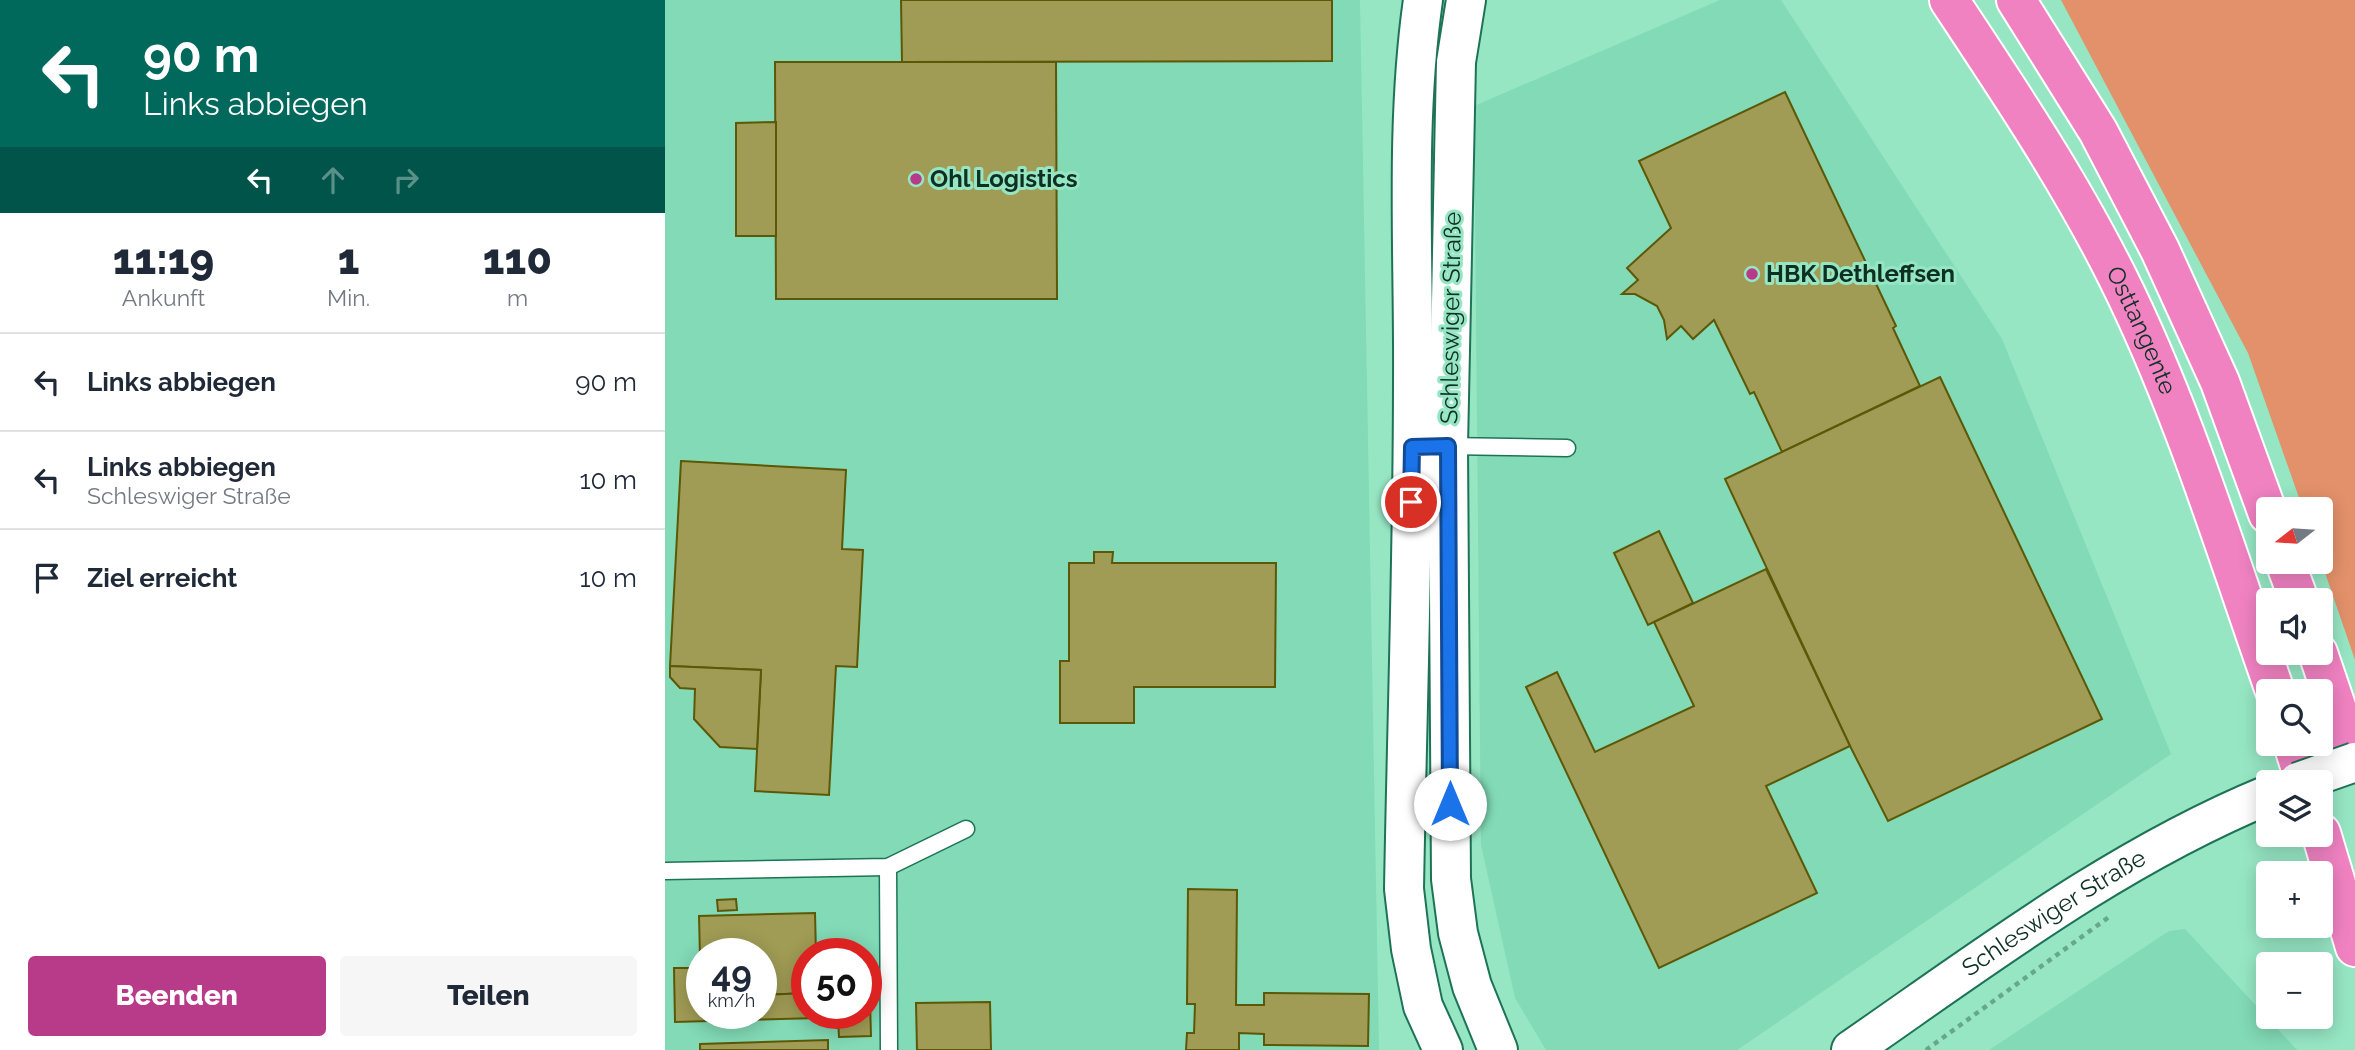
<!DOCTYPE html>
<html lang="de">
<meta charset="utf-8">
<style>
:root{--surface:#fff;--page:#f6f6f7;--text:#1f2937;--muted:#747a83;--line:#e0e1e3;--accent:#b83b8a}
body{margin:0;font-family:Raleway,sans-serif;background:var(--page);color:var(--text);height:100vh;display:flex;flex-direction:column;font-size:26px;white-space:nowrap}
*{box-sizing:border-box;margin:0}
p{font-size:23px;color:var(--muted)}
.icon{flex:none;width:38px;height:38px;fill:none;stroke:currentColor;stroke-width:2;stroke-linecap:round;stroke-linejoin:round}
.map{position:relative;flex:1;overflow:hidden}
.details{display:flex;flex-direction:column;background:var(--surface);width:665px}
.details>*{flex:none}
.hud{background:#00695c;color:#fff;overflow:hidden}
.needle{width:46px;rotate:253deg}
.fabs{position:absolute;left:1591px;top:497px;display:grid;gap:14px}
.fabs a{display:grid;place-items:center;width:77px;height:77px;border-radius:7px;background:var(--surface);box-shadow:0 4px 18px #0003;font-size:35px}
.speed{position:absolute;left:21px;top:938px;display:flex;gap:14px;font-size:35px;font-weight:700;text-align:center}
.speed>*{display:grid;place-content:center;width:91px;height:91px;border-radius:50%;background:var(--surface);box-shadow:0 4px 18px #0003;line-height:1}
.speed small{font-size:18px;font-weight:400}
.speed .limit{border:10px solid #d22;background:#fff;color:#111}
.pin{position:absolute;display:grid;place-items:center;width:60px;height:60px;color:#fff;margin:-30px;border:4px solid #fff;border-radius:50%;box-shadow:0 2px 7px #0007}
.me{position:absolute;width:77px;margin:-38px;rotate:0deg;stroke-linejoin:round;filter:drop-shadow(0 0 5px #0008)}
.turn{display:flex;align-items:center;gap:24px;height:147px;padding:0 28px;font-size:32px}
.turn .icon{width:91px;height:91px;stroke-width:2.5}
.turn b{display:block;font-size:49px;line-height:60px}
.lanes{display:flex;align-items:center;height:66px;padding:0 28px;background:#0003;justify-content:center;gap:35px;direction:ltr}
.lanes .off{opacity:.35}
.eta{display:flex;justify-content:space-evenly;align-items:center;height:119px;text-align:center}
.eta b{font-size:42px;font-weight:800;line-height:49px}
.cta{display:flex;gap:14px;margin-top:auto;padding:14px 28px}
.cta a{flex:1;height:80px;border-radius:7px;background:var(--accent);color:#fff;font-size:28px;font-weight:800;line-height:80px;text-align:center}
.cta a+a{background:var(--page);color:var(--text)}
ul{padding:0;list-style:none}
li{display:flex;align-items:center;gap:21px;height:98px;padding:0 28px;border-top:2px solid var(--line)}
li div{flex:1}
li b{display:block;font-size:26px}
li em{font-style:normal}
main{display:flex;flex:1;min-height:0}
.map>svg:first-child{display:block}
.built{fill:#82dab6;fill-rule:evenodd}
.green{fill:#e3916a}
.building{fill:#a09c55;stroke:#5c5807;stroke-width:2}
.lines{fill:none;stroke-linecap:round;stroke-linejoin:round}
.lane-casing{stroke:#1e7356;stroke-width:19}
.secondary-casing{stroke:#1e7356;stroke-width:42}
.highway-casing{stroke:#fff;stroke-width:42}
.path{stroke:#67a78d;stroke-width:4.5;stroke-dasharray:5 5;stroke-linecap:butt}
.lane{stroke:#fff;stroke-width:16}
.secondary{stroke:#fff;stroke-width:38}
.highway{stroke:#f082c2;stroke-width:38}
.secondary-bridge-casing{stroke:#1e7356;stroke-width:42;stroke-linecap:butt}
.secondary-bridge{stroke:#fff;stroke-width:38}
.route-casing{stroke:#114b97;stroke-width:18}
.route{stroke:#1a73e8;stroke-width:12}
.poi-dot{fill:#b83b8a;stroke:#96e6c4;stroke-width:2.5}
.labels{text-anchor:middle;stroke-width:6;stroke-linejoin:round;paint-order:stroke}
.poi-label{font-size:24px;font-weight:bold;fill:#0e3023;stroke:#96e6c4;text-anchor:start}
.street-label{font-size:24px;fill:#0e3023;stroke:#96e6c4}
</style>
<main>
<section class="details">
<div class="hud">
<div class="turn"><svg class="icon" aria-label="left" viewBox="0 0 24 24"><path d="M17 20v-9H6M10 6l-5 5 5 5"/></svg><div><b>90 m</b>Links abbiegen</div></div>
<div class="lanes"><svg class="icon" aria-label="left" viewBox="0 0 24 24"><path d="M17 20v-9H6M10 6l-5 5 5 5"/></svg><svg class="icon off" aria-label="ahead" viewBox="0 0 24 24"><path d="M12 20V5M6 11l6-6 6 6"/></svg><svg class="icon off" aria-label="right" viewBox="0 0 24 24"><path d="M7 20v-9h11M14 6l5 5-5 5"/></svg></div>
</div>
<div class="eta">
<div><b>11:19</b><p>Ankunft</p></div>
<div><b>1</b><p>Min.</p></div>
<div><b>110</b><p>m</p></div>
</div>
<ul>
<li><svg class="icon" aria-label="left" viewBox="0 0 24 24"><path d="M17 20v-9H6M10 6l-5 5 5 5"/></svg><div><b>Links abbiegen</b></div><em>90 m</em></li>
<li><svg class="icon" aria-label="left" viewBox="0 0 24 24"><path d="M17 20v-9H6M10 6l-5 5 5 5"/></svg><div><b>Links abbiegen</b><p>Schleswiger Straße</p></div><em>10 m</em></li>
<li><svg class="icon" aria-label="arrive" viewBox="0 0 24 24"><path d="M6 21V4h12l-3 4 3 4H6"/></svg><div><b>Ziel erreicht</b></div><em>10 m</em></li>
</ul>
<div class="cta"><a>Beenden</a><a>Teilen</a></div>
</section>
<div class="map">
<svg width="1690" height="1050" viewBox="0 0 1690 1050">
<rect width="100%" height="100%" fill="#96e6c4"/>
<g class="built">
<path d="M 0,0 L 695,0 L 714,1050 L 0,1050 ZM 37,954 L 96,954 L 96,1013 L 37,1013 ZM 142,954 L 201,954 L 201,1013 L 142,1013 Z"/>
<path d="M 1055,0 L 1116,0 L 1337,339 L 1506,754 L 1072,1050 L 881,1050 L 850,998 L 816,845 L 809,106 Z"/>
<path d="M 1520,929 L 1632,1050 L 1324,1050 L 1504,931 Z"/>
</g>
<path class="green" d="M 1396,0 L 1690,0 L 1690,660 L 1656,561 L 1656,509 L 1638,509 L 1583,353 Z"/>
<g class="building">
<path d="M 236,0 L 667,0 L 667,61 L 237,62 Z"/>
<path d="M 110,62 L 391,62 L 392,299 L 111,299 Z"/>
<path d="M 1120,92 L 1231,326 L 1228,328 L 1255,386 L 1117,452 L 1089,392 L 1085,394 L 1049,320 L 1028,339 L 1016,326 L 1002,339 L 999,320 L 992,306 L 970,294 L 957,294 L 973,280 L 962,268 L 1006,228 L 974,161 Z"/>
<path d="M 111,122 L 111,236 L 71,236 L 71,123 Z"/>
<path d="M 1275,377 L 1437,719 L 1223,821 L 1185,746 L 1060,479 Z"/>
<path d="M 16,461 L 181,470 L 177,549 L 198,550 L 192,667 L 171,666 L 164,795 L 90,791 L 96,670 L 5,666 Z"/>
<path d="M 994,531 L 1028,603 L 983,625 L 949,553 Z"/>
<path d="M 429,552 L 448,552 L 447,563 L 611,563 L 610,687 L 469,687 L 469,723 L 395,723 L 395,661 L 404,661 L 404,563 L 429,563 Z"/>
<path d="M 1101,569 L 1185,746 L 1101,786 L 1152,893 L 994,968 L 861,687 L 892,672 L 930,752 L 1029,706 L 989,622 Z"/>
<path d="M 5,666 L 96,670 L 92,749 L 55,747 L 29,719 L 30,689 L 15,688 L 5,677 Z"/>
<path d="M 523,889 L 572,890 L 571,1005 L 599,1005 L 599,993 L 704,994 L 703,1046 L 599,1045 L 599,1034 L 574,1033 L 574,1050 L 521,1050 L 522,1033 L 529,1033 L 530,1004 L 522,1004 Z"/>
<path d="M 71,899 L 72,910 L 53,911 L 52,900 Z"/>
<path d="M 150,913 L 151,954 L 142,954 L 142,993 L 96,995 L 96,954 L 37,954 L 36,996 L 34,916 Z"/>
<path d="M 9,968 L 35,968 L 37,1013 L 96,1013 L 96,995 L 142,993 L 142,1013 L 153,1013 L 153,1018 L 10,1022 Z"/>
<path d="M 201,990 L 205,1002 L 206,1036 L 174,1037 L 173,1018 L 153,1018 L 153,1013 L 201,1013 Z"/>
<path d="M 325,1002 L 326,1050 L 252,1050 L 251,1003 Z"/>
<path d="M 163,1040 L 163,1050 L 35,1050 L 35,1044 Z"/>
</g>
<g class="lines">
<defs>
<g id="lane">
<path d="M 781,446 L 902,448"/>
<path d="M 223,867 L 224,1050"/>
<path d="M 0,871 L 223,867 L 301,829"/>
</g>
<g id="secondary">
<path d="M 758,0 C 740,126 749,253 748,380 C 748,550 742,719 739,889 L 746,949 L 758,1006 L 778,1050"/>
<path d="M 801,0 L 791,62 L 783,446 L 786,879 L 793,933 L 807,986 L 833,1050"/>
<path id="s1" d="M 1186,1050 C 1319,958 1452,857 1603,795"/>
</g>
<g id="highway">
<path id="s2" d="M 1284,0 C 1343,89 1404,180 1452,276 C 1518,408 1561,552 1610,691"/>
<path d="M 1351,0 L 1433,131 L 1495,250 L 1555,382 L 1603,514"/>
<path d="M 1620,562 L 1634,600"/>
<path d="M 1653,653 L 1690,762"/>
<path d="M 1628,744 L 1640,782"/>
<path d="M 1656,833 L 1690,947"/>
</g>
</defs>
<use href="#lane" class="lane-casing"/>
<use href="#secondary" class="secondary-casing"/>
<use href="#highway" class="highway-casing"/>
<path class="path" d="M 1261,1050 L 1444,917"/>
<use href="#lane" class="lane"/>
<use href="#secondary" class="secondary"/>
<use href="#highway" class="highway"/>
<defs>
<path id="secondary-bridge" d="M 1633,782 L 1690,762"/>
</defs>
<use href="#secondary-bridge" class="secondary-bridge-casing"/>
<use href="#secondary-bridge" class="secondary-bridge"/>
</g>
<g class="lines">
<defs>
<path id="route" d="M 746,502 L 747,447 L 783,446 L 785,804"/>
</defs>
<use href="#route" class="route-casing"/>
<use href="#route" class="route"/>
</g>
<g class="poi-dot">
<circle cx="251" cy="179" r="7"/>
<circle cx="1087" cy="274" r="7"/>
</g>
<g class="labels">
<g class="poi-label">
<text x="265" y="187">Ohl Logistics</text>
<text x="1101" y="282">HBK Dethleffsen</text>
</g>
<g class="street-label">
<text transform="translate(786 318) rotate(-89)" y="8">Schleswiger Straße</text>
<text dy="8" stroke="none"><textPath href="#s2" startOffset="383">Osttangente</textPath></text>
<text dy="8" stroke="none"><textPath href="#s1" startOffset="245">Schleswiger Straße</textPath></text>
</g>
</g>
</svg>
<div class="fabs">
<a><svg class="needle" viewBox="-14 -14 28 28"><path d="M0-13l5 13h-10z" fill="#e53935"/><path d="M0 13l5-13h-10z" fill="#747a83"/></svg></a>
<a><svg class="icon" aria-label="sound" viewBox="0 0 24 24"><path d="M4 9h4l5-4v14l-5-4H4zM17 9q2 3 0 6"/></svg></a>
<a><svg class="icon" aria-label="search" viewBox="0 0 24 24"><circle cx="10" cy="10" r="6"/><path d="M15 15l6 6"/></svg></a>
<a><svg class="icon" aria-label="layers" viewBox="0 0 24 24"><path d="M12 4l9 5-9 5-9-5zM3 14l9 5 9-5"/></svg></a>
<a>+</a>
<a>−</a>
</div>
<div class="speed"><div>49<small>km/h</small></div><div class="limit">50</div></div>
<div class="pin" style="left:746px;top:502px;background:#d93025"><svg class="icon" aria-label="arrive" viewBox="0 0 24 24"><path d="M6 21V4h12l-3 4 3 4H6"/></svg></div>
<svg class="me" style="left:785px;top:804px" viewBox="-20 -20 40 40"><circle r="19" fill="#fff"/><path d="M0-13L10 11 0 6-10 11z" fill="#1a73e8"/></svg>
</div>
</main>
